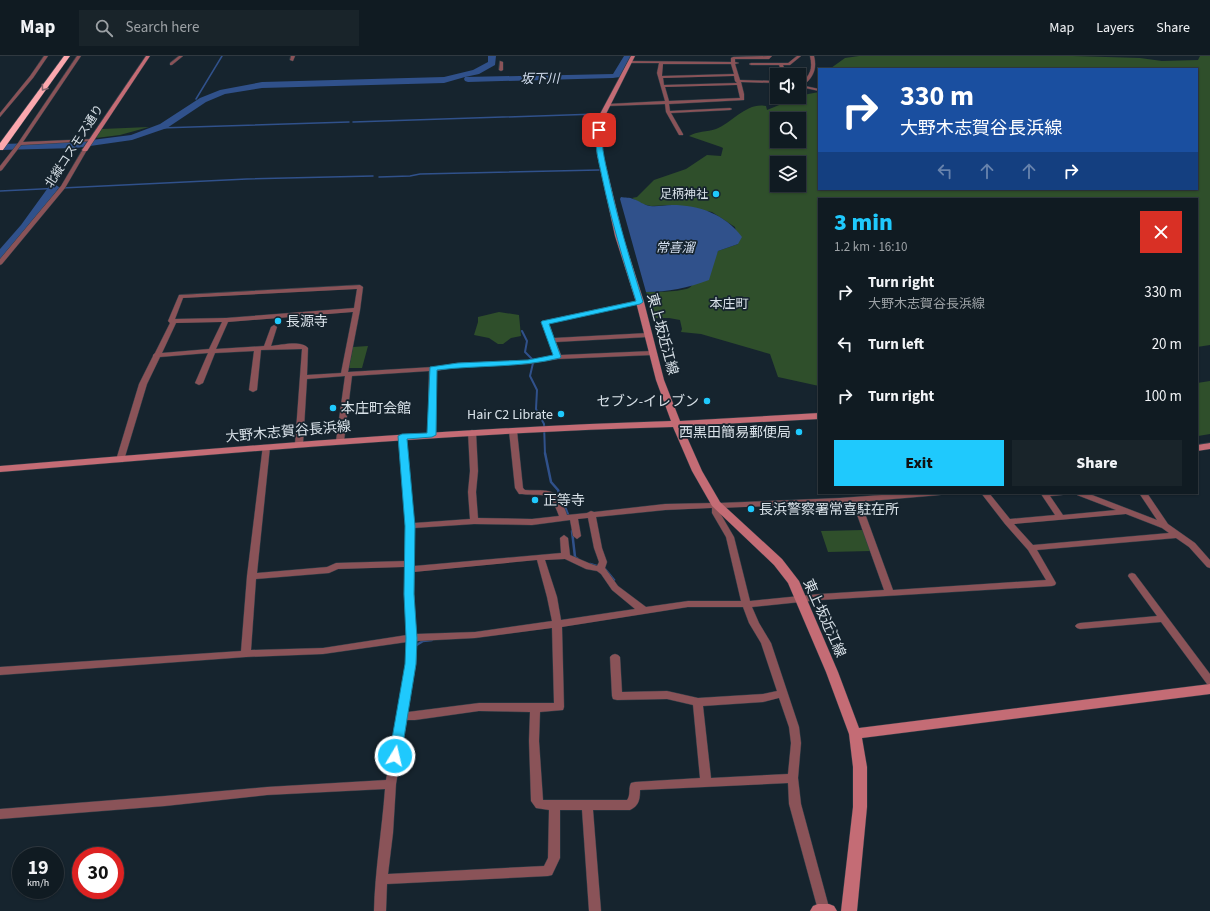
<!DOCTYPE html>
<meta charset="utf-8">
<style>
:root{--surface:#101b22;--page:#19242a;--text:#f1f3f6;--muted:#9ca1a5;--line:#303940;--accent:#1fc9fd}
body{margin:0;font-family:"Source Sans 3","Noto Sans JP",sans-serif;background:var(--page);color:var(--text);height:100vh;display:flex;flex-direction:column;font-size:15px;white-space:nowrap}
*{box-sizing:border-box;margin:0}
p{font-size:13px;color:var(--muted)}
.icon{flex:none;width:22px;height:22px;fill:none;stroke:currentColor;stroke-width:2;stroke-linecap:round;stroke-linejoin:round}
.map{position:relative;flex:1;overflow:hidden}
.drawer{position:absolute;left:818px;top:142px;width:380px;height:296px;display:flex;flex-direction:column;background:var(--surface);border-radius:0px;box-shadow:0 1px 3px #0004,0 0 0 1px var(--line)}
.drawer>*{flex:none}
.guide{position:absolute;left:818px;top:12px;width:380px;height:122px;border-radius:0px;box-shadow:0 1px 3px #0004,0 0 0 1px var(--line);background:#1a4fa0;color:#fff;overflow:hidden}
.tools{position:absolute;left:770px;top:12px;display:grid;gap:8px}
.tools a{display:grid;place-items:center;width:36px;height:36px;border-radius:0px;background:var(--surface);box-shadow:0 1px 3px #0004,0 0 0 1px var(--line);font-size:20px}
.speed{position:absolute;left:12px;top:791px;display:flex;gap:8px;font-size:20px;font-weight:700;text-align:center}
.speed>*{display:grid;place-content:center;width:52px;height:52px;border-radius:50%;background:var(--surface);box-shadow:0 1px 3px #0004,0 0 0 1px var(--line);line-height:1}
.speed small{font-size:10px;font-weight:400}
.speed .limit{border:6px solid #d22;background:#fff;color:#111}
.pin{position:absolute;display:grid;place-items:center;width:34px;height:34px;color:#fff;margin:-17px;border-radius:8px;box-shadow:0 2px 6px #0006}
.me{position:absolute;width:44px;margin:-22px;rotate:9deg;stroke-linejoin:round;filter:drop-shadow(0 0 3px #0008)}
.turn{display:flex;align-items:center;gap:14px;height:84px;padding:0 16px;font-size:18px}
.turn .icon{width:52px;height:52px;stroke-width:2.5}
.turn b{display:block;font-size:28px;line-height:34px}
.lanes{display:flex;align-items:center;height:38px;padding:0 16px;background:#0003;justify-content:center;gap:20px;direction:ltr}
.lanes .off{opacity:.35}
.round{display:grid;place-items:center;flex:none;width:42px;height:42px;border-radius:0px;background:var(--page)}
.overview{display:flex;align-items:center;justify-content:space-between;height:68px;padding:0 16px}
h1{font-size:24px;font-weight:800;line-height:30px;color:var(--accent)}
.cta{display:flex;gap:8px;margin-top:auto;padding:8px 16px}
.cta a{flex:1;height:46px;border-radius:0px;background:var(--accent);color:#111;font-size:16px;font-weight:800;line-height:46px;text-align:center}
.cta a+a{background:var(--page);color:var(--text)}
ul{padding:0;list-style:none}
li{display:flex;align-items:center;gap:12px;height:52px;padding:0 16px}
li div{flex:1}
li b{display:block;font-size:15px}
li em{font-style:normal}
header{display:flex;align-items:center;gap:24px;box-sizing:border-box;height:56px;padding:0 20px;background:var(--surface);border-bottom:1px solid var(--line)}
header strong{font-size:19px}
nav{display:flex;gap:22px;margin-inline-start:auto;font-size:14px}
.search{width:280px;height:36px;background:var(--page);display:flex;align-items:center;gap:10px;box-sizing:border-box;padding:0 14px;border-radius:0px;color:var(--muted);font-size:15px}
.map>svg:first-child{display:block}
.green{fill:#2f4f2b;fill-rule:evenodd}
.water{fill:#30518b}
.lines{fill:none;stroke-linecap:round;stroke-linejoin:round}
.stream-far2{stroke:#30518b;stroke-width:1.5}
.stream-far1{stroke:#30518b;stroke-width:2}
.stream{stroke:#30518b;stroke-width:2.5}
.river{fill:#30518b;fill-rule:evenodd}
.street-casing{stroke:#313f48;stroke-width:1}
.secondary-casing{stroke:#313f48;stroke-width:1}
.highway-casing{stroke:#313f48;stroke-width:1}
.street{fill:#8a5358;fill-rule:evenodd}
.secondary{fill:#c46c75;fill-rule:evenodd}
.highway{fill:#fba8ae;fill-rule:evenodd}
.oneway{stroke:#88666e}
.route{fill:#1fc9fd;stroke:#1483a4}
.poi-dot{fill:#1fc9fd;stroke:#16242e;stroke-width:1.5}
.labels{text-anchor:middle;stroke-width:3.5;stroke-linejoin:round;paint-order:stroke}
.far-street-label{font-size:12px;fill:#d9e2e9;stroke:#16242e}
.far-poi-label{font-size:12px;fill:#d9e2e9;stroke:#16242e;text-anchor:end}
.far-water-label{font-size:13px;font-style:italic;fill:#d2ddee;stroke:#16242e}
.far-quarter-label{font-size:13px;fill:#d9e2e9;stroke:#16242e}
.poi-label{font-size:14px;fill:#d9e2e9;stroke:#16242e;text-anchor:start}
.street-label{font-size:14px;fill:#d9e2e9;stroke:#16242e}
</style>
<header>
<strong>Map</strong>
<div class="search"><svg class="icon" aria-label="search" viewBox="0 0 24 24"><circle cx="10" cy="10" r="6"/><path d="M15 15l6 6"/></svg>Search here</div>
<nav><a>Map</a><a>Layers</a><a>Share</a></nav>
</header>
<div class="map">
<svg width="1210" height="855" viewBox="0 0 1210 855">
<rect width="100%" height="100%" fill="#16242e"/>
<g class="green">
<path d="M 859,0 L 1073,0 L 1140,2 L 1162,5 L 1198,4 L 1200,0 L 1210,0 L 1210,289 L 1197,291 L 1197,143 L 819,143 L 819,330 L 778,321 L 770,298 L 701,278 L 681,276 L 682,273 L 680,264 L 669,262 L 654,262 L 646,236 C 656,236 680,236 689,232 C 695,228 715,202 718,195 L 738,188 L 735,171 L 712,156 L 672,149 L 651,150 L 642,148 L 632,142 L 637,141 L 654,124 L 686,113 L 707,99 L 721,100 L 723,92 L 721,91 L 689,80 C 697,75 707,76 716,73 C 733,66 747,46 766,50 L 767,54 L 784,47 L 802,43 L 803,39 L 819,36 L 819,133 L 1197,133 L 1197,13 L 832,13 L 831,12 L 845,2 ZM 777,63 L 799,63 L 799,85 L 777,85 ZM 777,107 L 799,107 L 799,129 L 777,129 Z"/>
<path d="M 149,71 L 120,79 L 96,82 L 102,73 Z"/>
<path d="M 499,256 L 519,259 L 521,280 L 511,282 L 503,288 L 498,288 L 489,282 L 474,279 L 478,266 L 478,261 Z"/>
<path d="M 368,290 L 362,312 L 349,312 L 353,291 Z"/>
<path d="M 1210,325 L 1210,378 L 1198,380 L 1197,327 Z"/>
<path d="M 863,474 L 871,495 L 828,496 L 821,475 Z"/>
</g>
<path class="water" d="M 621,141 C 625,142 630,141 633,143 C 640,145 643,149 650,150 C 657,151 664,149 672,149 C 699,149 725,158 742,181 L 738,188 L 718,195 L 709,224 C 688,232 668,236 646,236 L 620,143 Z"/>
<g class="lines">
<g class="stream-far2">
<path d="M 196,43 L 222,0"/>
<path d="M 201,44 L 203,44"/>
<path d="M 353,66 L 597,58"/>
<path d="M 159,72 L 349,66"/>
<path d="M 379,121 L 410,120 L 420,118 L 599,114"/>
<path d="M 0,135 L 247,123 L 373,120"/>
</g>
<g class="stream-far1">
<path d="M 522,275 L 527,285 L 525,296 L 533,304"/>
<path d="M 533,307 L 530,320 L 537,334 L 536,353 L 544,368 L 545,398"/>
</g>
<g class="stream">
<path d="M 545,397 L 551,426 L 558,434 L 569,461"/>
<path d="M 572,475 L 575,501 L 578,503"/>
<path d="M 590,508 L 600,511"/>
<path d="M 605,513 L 614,524"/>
<path d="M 415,590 L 423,585 L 432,584"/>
</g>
<g class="river">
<path d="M 488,0 L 496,0 L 495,9 L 479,18 L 465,21 L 613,18 L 624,0 L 630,0 L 631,2 L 620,21 L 613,22 L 468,26 L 465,25 L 464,23 L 465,21 L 444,27 L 262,32 L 225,38 L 206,46 L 167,72 L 132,84 L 76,92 L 0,94 L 0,88 L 76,86 L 131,79 L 160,68 L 200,42 L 220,34 L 262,26 L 444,21 L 473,14 L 488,6 Z"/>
<path d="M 54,128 L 59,131 L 58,133 L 30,171 L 4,202 L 0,204 L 0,193 L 21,169 L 50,129 Z"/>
</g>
<defs>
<g id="street">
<path d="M 44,0 L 48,0 L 33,22 L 0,61 L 0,57 L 30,20 Z"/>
<path d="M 77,0 L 81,0 L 23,86 L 92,83 L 94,84 L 92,85 L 21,89 L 2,114 L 0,115 L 0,110 L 18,87 Z"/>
<path d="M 179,0 L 183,0 L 172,9 L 170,9 L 170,7 Z"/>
<path d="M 291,0 L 295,0 L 293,5 L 290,4 Z"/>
<path d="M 768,0 L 772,0 L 769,3 L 735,3 L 735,6 L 739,7 L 735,8 L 740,24 L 777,25 L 777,27 L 741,26 L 744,38 L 744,44 L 669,48 L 670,55 L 730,52 L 732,53 L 730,54 L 671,57 L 683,78 L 683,79 L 679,79 L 666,56 L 665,48 L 608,50 L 606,49 L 608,48 L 665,45 L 657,17 L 659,7 L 630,7 L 629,5 L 731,6 L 731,2 L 733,1 ZM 663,8 L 731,8 L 734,18 L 662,20 ZM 734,20 L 735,25 L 737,27 L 664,29 L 663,22 ZM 737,29 L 740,42 L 669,45 L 665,31 Z"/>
<path d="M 797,0 L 801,0 L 790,9 L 783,9 L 787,19 L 783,19 L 779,9 L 751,9 L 749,8 L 751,7 L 788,7 Z"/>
<path d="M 810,0 L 814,0 C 817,12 814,20 805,28 L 805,30 L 819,33 L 819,35 L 801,31 L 801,28 C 810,18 813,14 810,0 Z"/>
<path d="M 500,5 L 503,6 L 503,14 L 501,15 L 499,14 Z"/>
<path d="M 83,93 L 87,94 L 65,132 L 2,208 L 0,209 L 0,203 L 61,130 Z"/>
<path d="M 360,229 L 363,231 L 360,254 L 348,316 L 433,311 L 458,307 L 528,304 L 554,300 L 542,266 L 543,265 L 640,244 L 643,246 L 642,247 L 549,267 L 554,282 L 648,277 L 651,279 L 648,281 L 556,286 L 561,299 L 652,295 L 655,297 L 652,299 L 558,303 L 528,308 L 458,311 L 436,315 L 436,379 L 432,381 L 428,379 L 429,315 L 352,320 L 344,385 L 340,387 L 336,385 L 345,320 L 307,323 L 303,388 L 299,390 L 295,388 L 302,293 L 261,294 L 257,334 L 253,336 L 249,334 L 254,295 L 215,297 L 203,327 L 199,329 L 195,327 L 208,297 L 160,301 L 147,328 L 124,404 L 123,406 L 117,406 L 116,404 L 139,328 L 153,300 L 153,299 L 155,297 L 170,267 L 168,265 L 179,239 ZM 357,233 L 354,252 L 226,262 L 175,263 L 183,242 ZM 353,256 L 341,317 L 307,319 L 308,292 C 301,284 281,289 271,290 L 277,271 L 274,269 L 271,271 L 264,290 L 216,293 L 228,266 ZM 222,266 L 209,293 L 162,297 L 176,267 Z"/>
<path d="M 510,373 L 516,373 L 517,375 L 523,432 L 525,434 C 552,435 557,431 567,459 L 587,457 L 591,455 L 594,456 L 665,448 L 713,447 L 716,445 L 719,447 L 840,442 L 909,437 L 944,437 L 940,439 L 858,446 L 863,452 L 893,534 L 1046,524 L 1028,494 L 1005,468 L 981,437 L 989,437 L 1010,463 L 1055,459 L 1041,438 L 1042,437 L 1066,437 L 1062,439 L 1050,440 L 1063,459 L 1116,454 L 1077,439 L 1076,437 L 1087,437 L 1157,464 L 1139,437 L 1147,437 L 1168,468 L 1195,487 L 1210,504 L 1210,512 L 1207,511 L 1189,491 L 1176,482 L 1037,494 L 1056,527 L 1055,529 L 1052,530 L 820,544 L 752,551 L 759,567 L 771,587 L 799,671 L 801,687 L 798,722 L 801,748 L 830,855 L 818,854 L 789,748 L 788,727 L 640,734 C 640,743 639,750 630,754 L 593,754 L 601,855 L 589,855 L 582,754 L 560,754 L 560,802 L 552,819 L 548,820 L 387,828 L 386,855 L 374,855 C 375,814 382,774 385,733 L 267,739 L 165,750 L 0,763 L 0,753 L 165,740 L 267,731 L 386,724 L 397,662 L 396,660 L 398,657 L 406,608 L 407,586 L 323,598 L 246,601 L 0,619 L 0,611 L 241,595 L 247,520 L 263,389 L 269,389 L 270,391 L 257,517 L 327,511 L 336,507 L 405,505 L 406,470 L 398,381 L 402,379 L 406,381 L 414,467 L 470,463 L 468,436 L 470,415 L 468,376 L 472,374 L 476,376 L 478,415 L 476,436 L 478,462 L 532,463 L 559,460 C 549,433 547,441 522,438 L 519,438 L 515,432 L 509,375 ZM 849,447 L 855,453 L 884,534 L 820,538 L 750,545 L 734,481 L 720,457 L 720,452 ZM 712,452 L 712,457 L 726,481 L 741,545 L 688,545 L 646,551 L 618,530 L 605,512 L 607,506 L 602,492 L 596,461 L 665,454 ZM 1126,458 L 1162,472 L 1169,477 L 1033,489 L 1014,468 ZM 588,462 L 594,492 L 599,506 L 597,510 L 591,508 L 570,499 L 568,482 L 564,479 L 560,482 L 561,497 L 414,510 L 414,472 L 474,468 L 532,469 L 570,464 L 573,480 L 577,483 L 581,480 L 578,463 ZM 565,503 L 586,513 L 597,515 L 601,518 L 612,534 L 635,553 L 561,564 L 557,541 L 545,504 ZM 537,504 L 547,541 L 552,565 L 475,576 L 416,578 L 414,538 L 414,516 ZM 405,511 L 404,538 L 407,579 L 323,592 L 251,594 L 256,523 L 329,517 L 338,513 ZM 688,551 L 743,551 L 749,567 L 761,587 L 777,635 L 763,638 L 698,642 L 667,635 L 622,636 L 620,601 L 618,599 L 615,598 L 612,599 L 610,601 L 612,640 L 613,643 L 617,644 L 667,643 L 693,649 L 700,722 L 635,726 L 631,727 C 628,733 631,739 627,744 L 543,744 L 539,685 L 540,656 L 563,654 L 564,651 L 562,571 ZM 552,572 L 554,647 L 479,647 L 408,656 L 416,608 L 417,585 L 475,582 ZM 779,642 L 789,671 L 791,687 L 788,718 L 711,722 L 703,650 L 763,646 ZM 479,655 L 530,656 L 529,685 L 531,745 L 536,752 L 549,754 L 548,802 L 544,810 L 388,818 L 393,777 L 396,728 L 407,664 L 415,664 Z"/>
<path d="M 1132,517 L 1135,518 L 1210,618 L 1210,629 L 1207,628 L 1161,566 L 1080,573 L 1077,572 L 1075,570 L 1077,568 L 1080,567 L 1157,560 L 1128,520 L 1129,518 Z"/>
</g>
<g id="secondary">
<path d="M 146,0 L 150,0 L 87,95 L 83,95 L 82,94 Z"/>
<path d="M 631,0 L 635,0 L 606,58 L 602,81 L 603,98 L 623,180 L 644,246 L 664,324 L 680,365 L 819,357 L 819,363 L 682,370 L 702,415 L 720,446 L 782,503 L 799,525 L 838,616 L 859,672 L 1210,628 L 1210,638 L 862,682 L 867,711 L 867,751 L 857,855 L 841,855 L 853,751 L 853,711 L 849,678 L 826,616 L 788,527 L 774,509 L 712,450 L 692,415 L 673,371 C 448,377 224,398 0,416 L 0,410 C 223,392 447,372 671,365 L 656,324 L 636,246 L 615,180 L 597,98 L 596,81 L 600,58 Z"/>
<path d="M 1210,387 L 1210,393 L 1197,395 L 1197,389 Z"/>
<path d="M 818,848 L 829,848 L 834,850 L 837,855 L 810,855 L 813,850 Z"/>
</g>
<path id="highway" d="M 64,0 L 70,0 L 3,94 L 0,94 L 0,87 Z"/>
</defs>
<use href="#street" class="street-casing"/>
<use href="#secondary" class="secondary-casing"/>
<use href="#highway" class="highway-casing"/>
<use href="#street" class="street"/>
<use href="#secondary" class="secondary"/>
<use href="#highway" class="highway"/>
</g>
<defs><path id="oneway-chevron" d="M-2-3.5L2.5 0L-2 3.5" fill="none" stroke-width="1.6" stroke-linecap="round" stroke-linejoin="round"/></defs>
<use class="oneway" href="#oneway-chevron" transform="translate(44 32) rotate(126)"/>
<path class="route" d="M 598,72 L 602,74 C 601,93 606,109 610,128 C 619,168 631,207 643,246 L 640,248 L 549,268 L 561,301 L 560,302 C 520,312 478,309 437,314 L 436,379 L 432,381 L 407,383 L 415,470 L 414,538 L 417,582 L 416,608 L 401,700 L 399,704 L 395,705 L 391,704 L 389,700 L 405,608 L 406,582 L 404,538 L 405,470 L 398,380 L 402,378 L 427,377 L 430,311 L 458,307 L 528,304 L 553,299 L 541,266 L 542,265 L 636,245 C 623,204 611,163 602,121 C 599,105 593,88 598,72 Z"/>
<g class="poi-dot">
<circle cx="716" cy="138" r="4"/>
<circle cx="278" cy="265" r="4"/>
<circle cx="707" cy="345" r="4"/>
<circle cx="333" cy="352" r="4"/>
<circle cx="561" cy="358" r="4"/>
<circle cx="799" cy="376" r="4"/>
<circle cx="535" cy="444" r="4"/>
<circle cx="751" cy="453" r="4"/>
</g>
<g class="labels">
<g class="far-street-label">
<text transform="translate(74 90) rotate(-57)" y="4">北縦コスモス通り</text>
</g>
<g class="far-poi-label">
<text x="708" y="142">足柄神社</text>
</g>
<g class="far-water-label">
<text transform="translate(540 22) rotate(-1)" y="5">坂下川</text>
<text x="675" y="196">常喜溜</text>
</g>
<g class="far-quarter-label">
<text x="729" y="252">本庄町</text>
</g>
<g class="poi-label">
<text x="286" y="270">長源寺</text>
<text x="699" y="350" text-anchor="end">セブン-イレブン</text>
<text x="341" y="357">本庄町会館</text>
<text x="553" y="363" text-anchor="end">Hair C2 Librate</text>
<text x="791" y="381" text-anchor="end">西黒田簡易郵便局</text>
<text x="543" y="449">正等寺</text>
<text x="759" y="458">長浜警察署常喜駐在所</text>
</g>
<g class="street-label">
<text transform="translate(663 278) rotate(75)" y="5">東上坂近江線</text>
<text transform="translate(288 375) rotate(-5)" y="5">大野木志賀谷長浜線</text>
<text transform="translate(825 562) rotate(66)" y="5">東上坂近江線</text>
</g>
</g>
</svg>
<div class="tools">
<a><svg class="icon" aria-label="sound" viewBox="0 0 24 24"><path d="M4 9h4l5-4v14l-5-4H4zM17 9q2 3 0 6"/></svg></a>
<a><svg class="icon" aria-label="search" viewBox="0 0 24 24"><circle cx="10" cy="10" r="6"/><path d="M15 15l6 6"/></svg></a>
<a><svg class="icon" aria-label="layers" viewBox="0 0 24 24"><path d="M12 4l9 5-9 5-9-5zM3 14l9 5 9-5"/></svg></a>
</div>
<div class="speed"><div>19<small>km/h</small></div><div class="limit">30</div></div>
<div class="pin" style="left:599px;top:74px;background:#d93025"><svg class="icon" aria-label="arrive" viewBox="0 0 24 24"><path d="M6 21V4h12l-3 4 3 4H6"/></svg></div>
<svg class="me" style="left:395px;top:700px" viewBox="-20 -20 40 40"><circle r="17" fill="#1fc9fd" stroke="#fff" stroke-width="3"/><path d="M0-11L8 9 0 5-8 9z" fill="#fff"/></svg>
<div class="guide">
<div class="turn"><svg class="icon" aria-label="right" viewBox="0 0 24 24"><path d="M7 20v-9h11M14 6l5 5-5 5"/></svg><div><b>330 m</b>大野木志賀谷長浜線</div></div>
<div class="lanes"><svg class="icon off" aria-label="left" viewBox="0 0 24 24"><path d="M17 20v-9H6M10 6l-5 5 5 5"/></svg><svg class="icon off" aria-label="ahead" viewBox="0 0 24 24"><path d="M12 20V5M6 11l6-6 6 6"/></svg><svg class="icon off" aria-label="ahead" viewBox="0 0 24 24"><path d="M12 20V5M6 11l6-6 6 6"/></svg><svg class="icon" aria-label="right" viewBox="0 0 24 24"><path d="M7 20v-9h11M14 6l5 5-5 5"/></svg></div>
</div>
<section class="drawer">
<div class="overview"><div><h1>3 min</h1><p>1.2 km · 16:10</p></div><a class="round" style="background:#d93025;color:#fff"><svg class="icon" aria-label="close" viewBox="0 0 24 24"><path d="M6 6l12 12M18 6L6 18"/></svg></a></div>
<ul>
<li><svg class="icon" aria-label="right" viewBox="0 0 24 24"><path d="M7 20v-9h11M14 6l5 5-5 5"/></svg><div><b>Turn right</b><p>大野木志賀谷長浜線</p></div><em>330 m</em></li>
<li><svg class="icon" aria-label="left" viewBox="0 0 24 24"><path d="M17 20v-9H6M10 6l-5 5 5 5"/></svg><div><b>Turn left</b></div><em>20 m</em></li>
<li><svg class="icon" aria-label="right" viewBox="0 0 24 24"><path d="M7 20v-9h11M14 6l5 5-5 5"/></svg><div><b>Turn right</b></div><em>100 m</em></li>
</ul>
<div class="cta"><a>Exit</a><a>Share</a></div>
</section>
</div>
